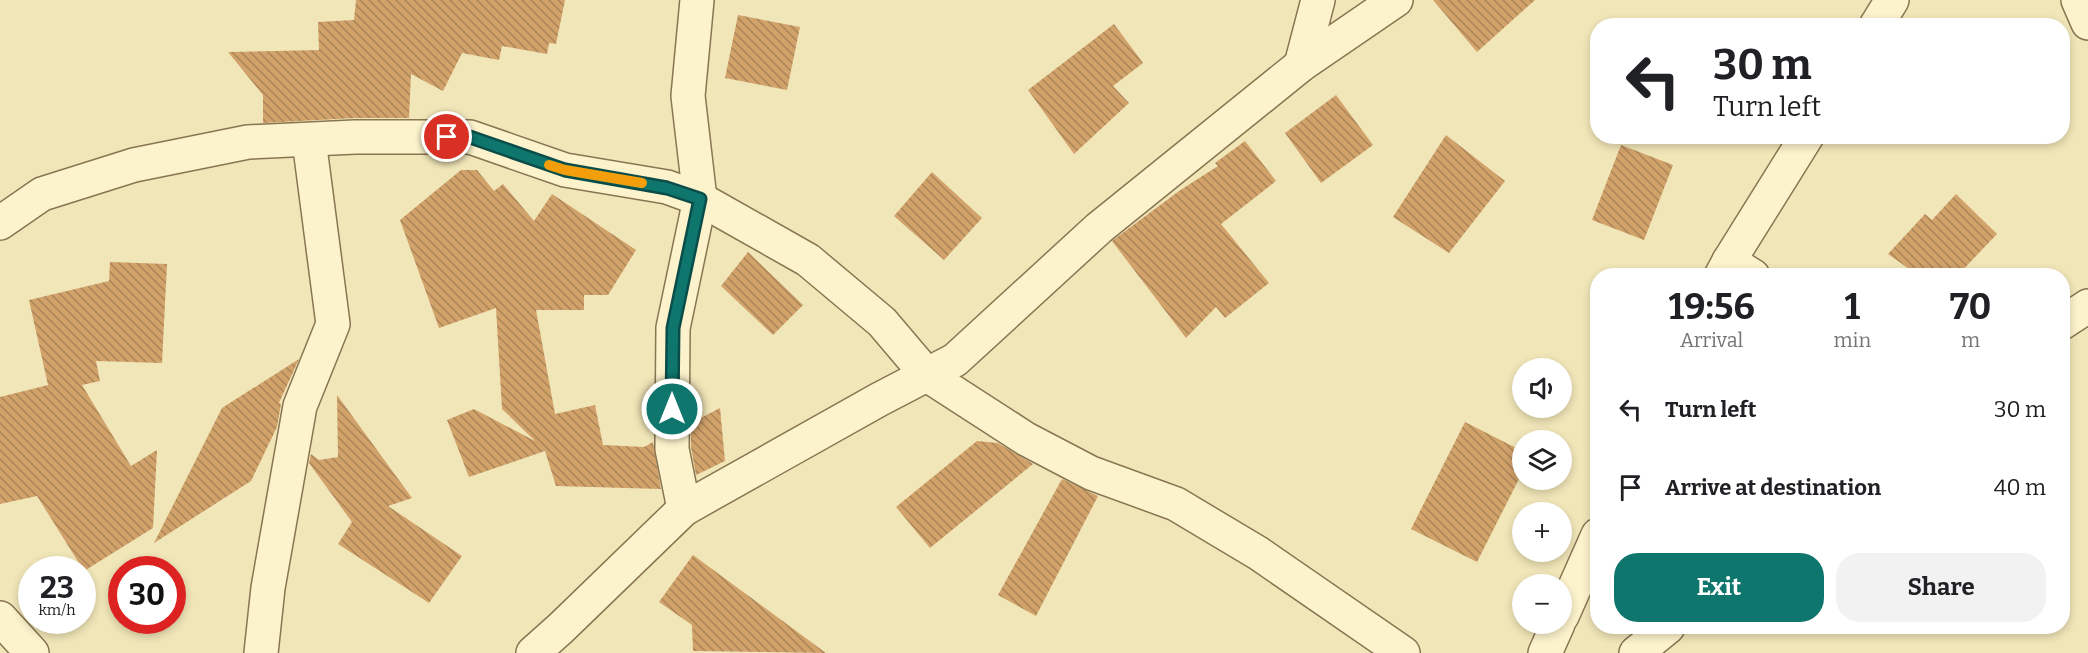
<!DOCTYPE html>
<meta charset="utf-8">
<style>
:root{--surface:#fff;--page:#f2f2f2;--text:#202124;--muted:#757577;--accent:#0f766e}
body{margin:0;font-family:Bitter,serif;background:var(--page);color:var(--text);height:100vh;display:flex;flex-direction:column;font-size:22px;white-space:nowrap}
*{box-sizing:border-box;margin:0}
p{font-size:20px;color:var(--muted)}
.icon{flex:none;width:33px;height:33px;fill:none;stroke:currentColor;stroke-width:2;stroke-linecap:round;stroke-linejoin:round}
.map{position:relative;flex:1;overflow:hidden}
.sheet{position:absolute;left:1590px;top:268px;width:480px;height:366px;display:flex;flex-direction:column;background:var(--surface);border-radius:24px;box-shadow:0 3px 9px #0003}
.sheet>*{flex:none}
.hud{position:absolute;left:1590px;top:18px;width:480px;height:126px;border-radius:24px;box-shadow:0 3px 9px #0003;background:#fff;color:var(--text);overflow:hidden}
.fabs{position:absolute;left:1512px;top:358px;display:grid;gap:12px}
.fabs a{display:grid;place-items:center;width:60px;height:60px;border-radius:50%;background:var(--surface);box-shadow:0 3px 9px #0003;font-size:30px}
.speed{position:absolute;left:18px;top:556px;display:flex;gap:12px;font-size:30px;font-weight:700;text-align:center}
.speed>*{display:grid;place-content:center;width:78px;height:78px;border-radius:50%;background:var(--surface);box-shadow:0 3px 9px #0003;line-height:1}
.speed small{font-size:15px;font-weight:400}
.speed .limit{border:9px solid #d22;background:#fff;color:#111}
.pin{position:absolute;display:grid;place-items:center;width:51px;height:51px;color:#fff;margin:-26px;border:3px solid #fff;border-radius:50%;box-shadow:0 2px 6px #0007}
.me{position:absolute;width:66px;margin:-33px;rotate:0deg;stroke-linejoin:round;filter:drop-shadow(0 0 4px #0008)}
.turn{display:flex;align-items:center;gap:21px;height:126px;padding:0 24px;font-size:27px}
.turn .icon{width:78px;height:78px;stroke-width:2.5}
.turn b{display:block;font-size:42px;line-height:51px}
.eta{display:flex;justify-content:space-evenly;align-items:center;height:102px;text-align:center}
.eta b{font-size:36px;font-weight:700;line-height:42px}
.primary-button{display:flex;gap:12px;margin-top:auto;padding:12px 24px}
.primary-button a{flex:1;height:69px;border-radius:24px;background:var(--accent);color:#fff;font-size:24px;font-weight:700;line-height:69px;text-align:center}
.primary-button a+a{background:var(--page);color:var(--text)}
ul{padding:0;list-style:none}
li{display:flex;align-items:center;gap:18px;height:78px;padding:0 24px}
li div{flex:1}
li b{display:block;font-size:22px}
li em{font-style:normal}
.map>svg:first-child{display:block}
.building{fill:url(#building-back-hatch)}
.lines{fill:none;stroke-linecap:round;stroke-linejoin:round}
.street-casing{stroke:#887552;stroke-width:36}
.street{stroke:#fcf3cc;stroke-width:33}
.route-casing{stroke:#0a4d48;stroke-width:15}
.route{stroke:#0f766e;stroke-width:10}
.slow{stroke:#f59e0b;stroke-width:10}
</style>
<div class="map">
<svg width="2088" height="653" viewBox="0 0 2088 653">
<defs>
<pattern id="building-back-hatch" width="6" height="6" patternUnits="userSpaceOnUse" patternTransform="scale(1.5)"><rect width="6" height="6" fill="#d2a26b"/><path d="M-1 5l2 2M0 0l6 6M5-1l2 2" fill="none" stroke="#ab8457"/></pattern>
</defs>
<rect width="100%" height="100%" fill="#f1e6b8"/>
<g class="building">
<path d="M 356,0 L 565,0 L 556,44 L 549,43 L 547,54 L 502,46 L 499,60 L 462,53 L 443,91 L 411,74 L 409,118 L 355,118 L 263,123 L 263,95 L 228,52 L 319,50 L 318,22 L 354,20 Z"/>
<path d="M 1433,0 L 1535,0 L 1477,52 Z"/>
<path d="M 738,15 L 800,27 L 787,90 L 725,78 Z"/>
<path d="M 1114,24 L 1143,63 L 1113,86 L 1129,103 L 1074,154 L 1028,90 Z"/>
<path d="M 1336,95 L 1373,145 L 1321,183 L 1285,133 Z"/>
<path d="M 1446,135 L 1505,181 L 1449,253 L 1393,217 Z"/>
<path d="M 1245,141 L 1276,181 L 1221,224 L 1269,283 L 1225,318 L 1216,307 L 1186,338 L 1112,241 L 1179,191 L 1218,166 L 1215,163 Z"/>
<path d="M 1621,145 L 1673,165 L 1644,240 L 1592,220 Z"/>
<path d="M 461,170 L 477,170 L 494,191 L 503,184 L 534,221 L 552,194 L 636,250 L 608,295 L 584,295 L 584,310 L 536,310 L 555,414 L 595,405 L 603,445 L 644,447 L 653,442 L 661,489 L 556,486 L 545,451 L 469,477 L 447,420 L 474,409 L 535,441 L 502,409 L 496,308 L 439,328 L 400,220 Z"/>
<path d="M 932,172 L 982,218 L 944,260 L 894,216 Z"/>
<path d="M 1956,194 L 1997,234 L 1957,276 L 1919,276 L 1888,254 L 1925,214 L 1932,220 Z"/>
<path d="M 748,252 L 803,305 L 773,335 L 721,286 Z"/>
<path d="M 110,262 L 167,264 L 162,363 L 96,361 L 100,381 L 82,385 L 131,466 L 157,450 L 153,528 L 84,571 L 37,496 L 0,504 L 0,397 L 48,385 L 29,300 L 109,281 Z"/>
<path d="M 299,359 L 279,403 L 281,404 L 277,427 L 251,481 L 154,543 L 222,408 Z"/>
<path d="M 337,395 L 412,498 L 388,506 L 462,556 L 429,603 L 338,544 L 352,522 L 309,463 L 311,454 L 319,460 L 338,457 Z"/>
<path d="M 720,408 L 725,461 L 696,475 L 691,447 L 691,423 Z"/>
<path d="M 1465,422 L 1522,451 L 1522,473 L 1477,562 L 1411,529 Z"/>
<path d="M 977,441 L 998,443 L 1033,464 L 930,548 L 896,507 Z"/>
<path d="M 1062,479 L 1098,496 L 1036,616 L 998,595 Z"/>
<path d="M 693,555 L 826,653 L 693,651 L 692,625 L 659,602 Z"/>
</g>
<g class="lines">
<defs>
<g id="street">
<path d="M 2078,0 L 2088,23"/>
<path d="M 1876,26 L 1892,0"/>
<path d="M 1301,65 L 1318,0"/>
<path d="M 0,223 L 42,194 L 134,165 L 248,142 L 355,137 L 470,137 L 565,170 L 667,187 L 700,199 L 808,260 L 882,322 L 927,375 L 1026,439 L 1091,473 L 1176,504 L 1258,553 L 1403,653"/>
<path d="M 1729,261 L 1753,276"/>
<path d="M 1721,276 L 1729,261 L 1807,136"/>
<path d="M 2062,323 L 2088,306"/>
<path d="M 684,509 L 672,449 L 673,328 L 700,199 L 688,96 L 697,0"/>
<path d="M 1562,616 L 1598,535"/>
<path d="M 0,618 L 32,653"/>
<path d="M 261,653 L 268,588 L 300,406 L 333,324 L 309,140"/>
<path d="M 533,653 L 561,628 L 684,509 L 880,399 L 955,360 L 1099,228 L 1301,65 L 1396,0"/>
<path d="M 1545,653 L 1558,624"/>
<path d="M 1636,653 L 1668,627"/>
</g>
</defs>
<use href="#street" class="street-casing"/>
<use href="#street" class="street"/>
</g>
<g class="lines">
<defs>
<path id="route" d="M 447,137 L 470,137 L 565,170 L 667,188 L 700,199 L 673,328 L 672,409"/>
</defs>
<use href="#route" class="route-casing"/>
<use href="#route" class="route"/>
<path class="slow" d="M 549,165 L 565,170 L 642,183"/>
</g>
</svg>
<div class="fabs">
<a><svg class="icon" aria-label="sound" viewBox="0 0 24 24"><path d="M4 9h4l5-4v14l-5-4H4zM17 9q2 3 0 6"/></svg></a>
<a><svg class="icon" aria-label="layers" viewBox="0 0 24 24"><path d="M12 4l9 5-9 5-9-5zM3 14l9 5 9-5"/></svg></a>
<a>+</a>
<a>−</a>
</div>
<div class="speed"><div>23<small>km/h</small></div><div class="limit">30</div></div>
<div class="pin" style="left:447px;top:137px;background:#d93025"><svg class="icon" aria-label="arrive" viewBox="0 0 24 24"><path d="M6 21V4h12l-3 4 3 4H6"/></svg></div>
<svg class="me" style="left:672px;top:409px" viewBox="-20 -20 40 40"><circle r="17" fill="#0f766e" stroke="#fff" stroke-width="3"/><path d="M0-11L8 9 0 5-8 9z" fill="#fff"/></svg>
<div class="hud">
<div class="turn"><svg class="icon" aria-label="left" viewBox="0 0 24 24"><path d="M17 20v-9H6M10 6l-5 5 5 5"/></svg><div><b>30 m</b>Turn left</div></div>
</div>
<section class="sheet">
<div class="eta">
<div><b>19:56</b><p>Arrival</p></div>
<div><b>1</b><p>min</p></div>
<div><b>70</b><p>m</p></div>
</div>
<ul>
<li><svg class="icon" aria-label="left" viewBox="0 0 24 24"><path d="M17 20v-9H6M10 6l-5 5 5 5"/></svg><div><b>Turn left</b></div><em>30 m</em></li>
<li><svg class="icon" aria-label="arrive" viewBox="0 0 24 24"><path d="M6 21V4h12l-3 4 3 4H6"/></svg><div><b>Arrive at destination</b></div><em>40 m</em></li>
</ul>
<div class="primary-button"><a>Exit</a><a>Share</a></div>
</section>
</div>
